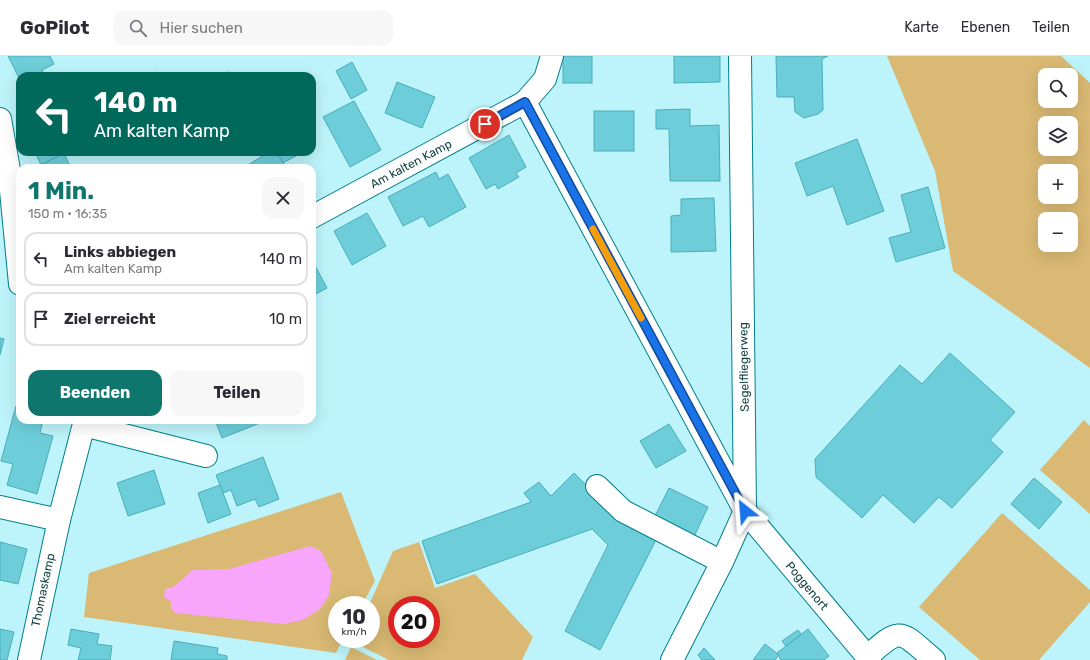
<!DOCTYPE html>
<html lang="de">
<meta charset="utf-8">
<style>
:root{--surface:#fff;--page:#f7f7f7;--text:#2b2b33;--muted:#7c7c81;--line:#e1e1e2;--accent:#0f766e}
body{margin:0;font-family:Rubik,sans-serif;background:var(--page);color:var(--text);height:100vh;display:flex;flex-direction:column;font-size:15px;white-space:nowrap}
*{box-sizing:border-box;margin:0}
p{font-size:13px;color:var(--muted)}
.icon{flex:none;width:22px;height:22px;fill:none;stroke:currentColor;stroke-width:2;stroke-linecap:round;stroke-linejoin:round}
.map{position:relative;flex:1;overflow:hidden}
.sheet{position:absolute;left:16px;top:108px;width:300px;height:260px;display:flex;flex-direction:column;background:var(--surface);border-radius:12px;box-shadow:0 4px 16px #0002}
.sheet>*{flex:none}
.top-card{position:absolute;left:16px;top:16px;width:300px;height:84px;border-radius:12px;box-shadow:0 4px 16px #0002;background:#00695c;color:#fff;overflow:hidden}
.fabs{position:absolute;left:1038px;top:12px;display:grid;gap:8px}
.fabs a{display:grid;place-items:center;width:40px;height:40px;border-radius:8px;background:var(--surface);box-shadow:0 4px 16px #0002;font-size:20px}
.speed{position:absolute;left:328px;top:540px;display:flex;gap:8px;font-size:20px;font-weight:700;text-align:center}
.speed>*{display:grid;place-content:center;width:52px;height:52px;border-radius:50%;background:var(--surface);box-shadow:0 4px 16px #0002;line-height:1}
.speed small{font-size:10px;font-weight:400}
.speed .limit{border:6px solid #d22;background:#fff;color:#111}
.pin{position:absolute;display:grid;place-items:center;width:34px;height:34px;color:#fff;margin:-17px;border:2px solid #fff;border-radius:50%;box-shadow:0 1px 4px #0007}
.me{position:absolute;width:44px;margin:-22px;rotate:332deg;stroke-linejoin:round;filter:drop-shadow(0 0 3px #0008)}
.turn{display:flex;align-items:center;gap:14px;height:84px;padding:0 12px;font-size:18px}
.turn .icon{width:52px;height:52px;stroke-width:2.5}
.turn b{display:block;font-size:28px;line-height:34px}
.round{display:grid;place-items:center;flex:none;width:42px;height:42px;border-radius:12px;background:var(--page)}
.headline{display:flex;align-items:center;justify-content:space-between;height:68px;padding:0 12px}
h1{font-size:24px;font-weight:700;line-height:30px;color:var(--accent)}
.primary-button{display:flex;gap:8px;margin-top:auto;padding:8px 12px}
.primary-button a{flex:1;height:46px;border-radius:12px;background:var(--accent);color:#fff;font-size:16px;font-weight:700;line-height:46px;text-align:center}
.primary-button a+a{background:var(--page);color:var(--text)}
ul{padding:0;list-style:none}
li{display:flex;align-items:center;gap:12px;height:54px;margin:0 8px 6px;padding:0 4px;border:2px solid var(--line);border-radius:12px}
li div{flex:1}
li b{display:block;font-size:15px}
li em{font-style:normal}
header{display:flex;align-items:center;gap:24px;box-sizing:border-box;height:56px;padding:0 20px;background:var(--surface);border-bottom:1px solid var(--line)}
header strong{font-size:19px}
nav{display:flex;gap:22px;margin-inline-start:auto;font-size:14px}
.search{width:280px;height:36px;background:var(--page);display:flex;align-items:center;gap:10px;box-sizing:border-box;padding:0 14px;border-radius:12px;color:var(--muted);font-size:15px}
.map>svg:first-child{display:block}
.green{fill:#d9b973;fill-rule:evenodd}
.water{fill:#f8a6fb}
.building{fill:#6dceda;stroke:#4aadb9}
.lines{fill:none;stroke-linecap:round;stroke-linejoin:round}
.minor-casing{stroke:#007f8a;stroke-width:24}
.minor{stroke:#fff;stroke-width:22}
.route-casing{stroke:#114b97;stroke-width:10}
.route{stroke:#1a73e8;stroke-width:7}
.slow{stroke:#f59e0b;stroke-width:7}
.labels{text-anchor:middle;stroke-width:3;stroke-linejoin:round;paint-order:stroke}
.street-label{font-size:12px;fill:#164044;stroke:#fff}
</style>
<header>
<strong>GoPilot</strong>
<div class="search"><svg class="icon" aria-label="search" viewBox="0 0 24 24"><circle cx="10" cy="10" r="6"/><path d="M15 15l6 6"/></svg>Hier suchen</div>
<nav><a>Karte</a><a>Ebenen</a><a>Teilen</a></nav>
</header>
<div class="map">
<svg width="1090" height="604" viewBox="0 0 1090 604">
<rect width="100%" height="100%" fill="#bdf3fa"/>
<g class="green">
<path d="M 887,0 L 1061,0 L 1090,27 L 1090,312 L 953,215 L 935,115 ZM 1045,19 L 1071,19 L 1071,45 L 1045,45 ZM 1045,67 L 1071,67 L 1071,93 L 1045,93 ZM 1045,115 L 1071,115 L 1071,141 L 1045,141 ZM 1045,163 L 1071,163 L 1071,189 L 1045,189 Z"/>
<path d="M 1084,364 L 1090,370 L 1090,458 L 1040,414 Z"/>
<path d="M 341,436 L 375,525 L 362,549 L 337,549 L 337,583 L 343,583 L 336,597 L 84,561 L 89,517 Z"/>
<path d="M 1002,457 L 1090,534 L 1090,546 L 1039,604 L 980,604 L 919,551 Z"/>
<path d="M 419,486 L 435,532 L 475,518 L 533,581 L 522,604 L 389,604 L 353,586 L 354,583 L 371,583 L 371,549 L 369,549 L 393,495 ZM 397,549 L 431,549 L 431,583 L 397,583 Z"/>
<path d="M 351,591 L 377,604 L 345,604 Z"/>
</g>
<path class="water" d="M 310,490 L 321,495 L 332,517 L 329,539 L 321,552 L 303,564 L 283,568 L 175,557 L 171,552 L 171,546 L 164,541 L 165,533 L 173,531 L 193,514 L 229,513 Z"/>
<g class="building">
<path d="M 8,0 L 50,0 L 54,8 L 42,14 L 45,20 L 20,20 L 20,24 Z"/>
<rect x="563" y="0" width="29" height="27"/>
<path d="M 674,0 L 720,0 L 720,26 L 674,27 Z"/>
<path d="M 776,0 L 828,0 L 822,3 L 823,54 L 818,58 L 804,62 L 795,56 L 794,41 L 777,41 Z"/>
<path d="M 352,6 L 367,34 L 351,43 L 336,15 Z"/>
<path d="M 155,16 L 157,20 L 146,20 Z"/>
<path d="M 230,16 L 230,20 L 207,20 Z"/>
<path d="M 397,26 L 435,41 L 422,72 L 385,57 Z"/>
<path d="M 354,45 L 381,94 L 350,111 L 323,61 Z"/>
<path d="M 690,53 L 690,70 L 719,69 L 720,125 L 670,125 L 669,73 L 656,73 L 656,54 Z"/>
<rect x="594" y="55" width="40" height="40"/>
<path d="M 509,79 L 526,111 L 516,117 L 519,121 L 498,133 L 495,128 L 486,133 L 469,102 Z"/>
<path d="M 857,83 L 884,155 L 847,169 L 833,130 L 807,140 L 795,107 Z"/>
<path d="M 35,96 L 67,96 L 41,109 Z"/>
<path d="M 269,96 L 277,96 L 286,112 L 248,112 L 246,110 Z"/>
<path d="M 277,96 L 303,96 L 283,107 Z"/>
<path d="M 64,97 L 71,112 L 33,112 L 41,109 Z"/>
<path d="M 436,116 L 439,123 L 448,118 L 466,151 L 429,171 L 423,160 L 403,170 L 388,141 Z"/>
<path d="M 928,131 L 945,192 L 896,206 L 889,182 L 911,176 L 901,139 Z"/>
<path d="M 714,142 L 716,195 L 671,196 L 671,160 L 681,159 L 681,143 Z"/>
<path d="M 367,157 L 386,190 L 352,209 L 334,175 Z"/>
<path d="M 312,204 L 327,232 L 312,240 Z"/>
<path d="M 0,282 L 4,283 L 0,299 Z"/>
<path d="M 950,297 L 1015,356 L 990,384 L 1003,396 L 952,452 L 939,441 L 914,467 L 883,439 L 862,462 L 816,421 L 815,403 L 900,309 L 922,328 Z"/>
<path d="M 16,350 L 20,351 L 20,364 L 43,364 L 40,377 L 53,380 L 37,438 L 7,429 L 13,408 L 1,405 Z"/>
<path d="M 215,364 L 259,364 L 260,367 L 222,382 Z"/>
<path d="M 669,368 L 686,395 L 656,412 L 640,385 Z"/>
<path d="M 263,401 L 279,443 L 259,451 L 255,443 L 237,450 L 231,434 L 223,437 L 216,419 Z"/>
<path d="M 154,414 L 165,448 L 128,460 L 117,427 Z"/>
<path d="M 574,417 L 620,462 L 657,482 L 600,594 L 565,575 L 608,489 L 592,473 L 437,528 L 422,485 L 531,446 L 524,437 L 539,426 L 551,440 Z"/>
<path d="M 1034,422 L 1062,446 L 1039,473 L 1011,448 Z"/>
<path d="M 220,429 L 231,458 L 208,467 L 198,437 Z"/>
<path d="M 669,432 L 708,451 L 693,483 L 653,464 Z"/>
<path d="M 0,486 L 27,493 L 18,528 L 0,524 Z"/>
<path d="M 0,573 L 14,576 L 7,604 L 0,604 Z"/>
<path d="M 71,573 L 99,578 L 97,588 L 112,590 L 110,604 L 78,604 L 81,592 L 68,589 Z"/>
<path d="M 808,573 L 829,600 L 824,604 L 781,604 L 777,597 Z"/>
<path d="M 798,574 L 801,578 L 786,590 L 782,585 Z"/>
<path d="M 174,585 L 218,592 L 217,598 L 227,600 L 227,604 L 171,604 Z"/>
<path d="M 765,588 L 779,599 L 775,604 L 753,604 Z"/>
<path d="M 704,592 L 715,604 L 702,604 L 698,599 Z"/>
</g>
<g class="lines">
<defs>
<g id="minor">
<path d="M 525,46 L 745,455 L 870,604"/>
<path d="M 0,63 L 9,114 L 20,228"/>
<path d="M 312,161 L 525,46 L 545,23 L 552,0"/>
<path d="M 84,369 L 206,400"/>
<path d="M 597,430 L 623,455 L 722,506"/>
<path d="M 0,451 L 59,464"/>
<path d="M 867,601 C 902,569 900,575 934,604"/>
<path d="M 29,604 L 59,464 L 85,364"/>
<path d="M 672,604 L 722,506 L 745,455 L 740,0"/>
</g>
</defs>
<use href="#minor" class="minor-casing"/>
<use href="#minor" class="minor"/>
</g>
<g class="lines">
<defs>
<path id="route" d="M 485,68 L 525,46 L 745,455"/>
</defs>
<use href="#route" class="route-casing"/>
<use href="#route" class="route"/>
<path class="slow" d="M 593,173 L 641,262"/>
</g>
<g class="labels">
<g class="street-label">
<text transform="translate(411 108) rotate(-28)" y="4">Am kalten Kamp</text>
<text transform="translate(744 311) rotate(-91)" y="4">Segelfliegerweg</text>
<text transform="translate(807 530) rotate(50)" y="4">Poggenort</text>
<text transform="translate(43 534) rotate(-78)" y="4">Thomaskamp</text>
</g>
</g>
</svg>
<div class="fabs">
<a><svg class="icon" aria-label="search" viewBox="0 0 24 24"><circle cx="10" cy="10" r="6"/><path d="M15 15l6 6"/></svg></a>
<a><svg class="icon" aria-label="layers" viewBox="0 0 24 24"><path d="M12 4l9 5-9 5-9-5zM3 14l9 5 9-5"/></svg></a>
<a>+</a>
<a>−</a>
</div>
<div class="speed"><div>10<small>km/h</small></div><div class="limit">20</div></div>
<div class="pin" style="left:485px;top:68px;background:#d93025"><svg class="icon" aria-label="arrive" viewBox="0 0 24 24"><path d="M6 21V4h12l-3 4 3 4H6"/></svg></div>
<svg class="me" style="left:745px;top:455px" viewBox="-20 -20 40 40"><path d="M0-17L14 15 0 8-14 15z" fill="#1a73e8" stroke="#fff" stroke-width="4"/></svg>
<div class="top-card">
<div class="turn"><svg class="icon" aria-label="left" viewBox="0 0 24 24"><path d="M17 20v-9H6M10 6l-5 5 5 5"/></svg><div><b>140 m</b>Am kalten Kamp</div></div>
</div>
<section class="sheet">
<div class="headline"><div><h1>1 Min.</h1><p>150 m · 16:35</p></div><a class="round"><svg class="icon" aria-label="close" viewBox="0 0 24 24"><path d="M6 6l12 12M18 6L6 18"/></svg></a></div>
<ul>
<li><svg class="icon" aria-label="left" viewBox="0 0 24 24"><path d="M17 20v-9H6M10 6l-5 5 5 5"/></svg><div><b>Links abbiegen</b><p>Am kalten Kamp</p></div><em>140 m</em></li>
<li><svg class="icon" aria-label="arrive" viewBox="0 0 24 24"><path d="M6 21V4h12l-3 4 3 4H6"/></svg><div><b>Ziel erreicht</b></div><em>10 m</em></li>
</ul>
<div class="primary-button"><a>Beenden</a><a>Teilen</a></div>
</section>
</div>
